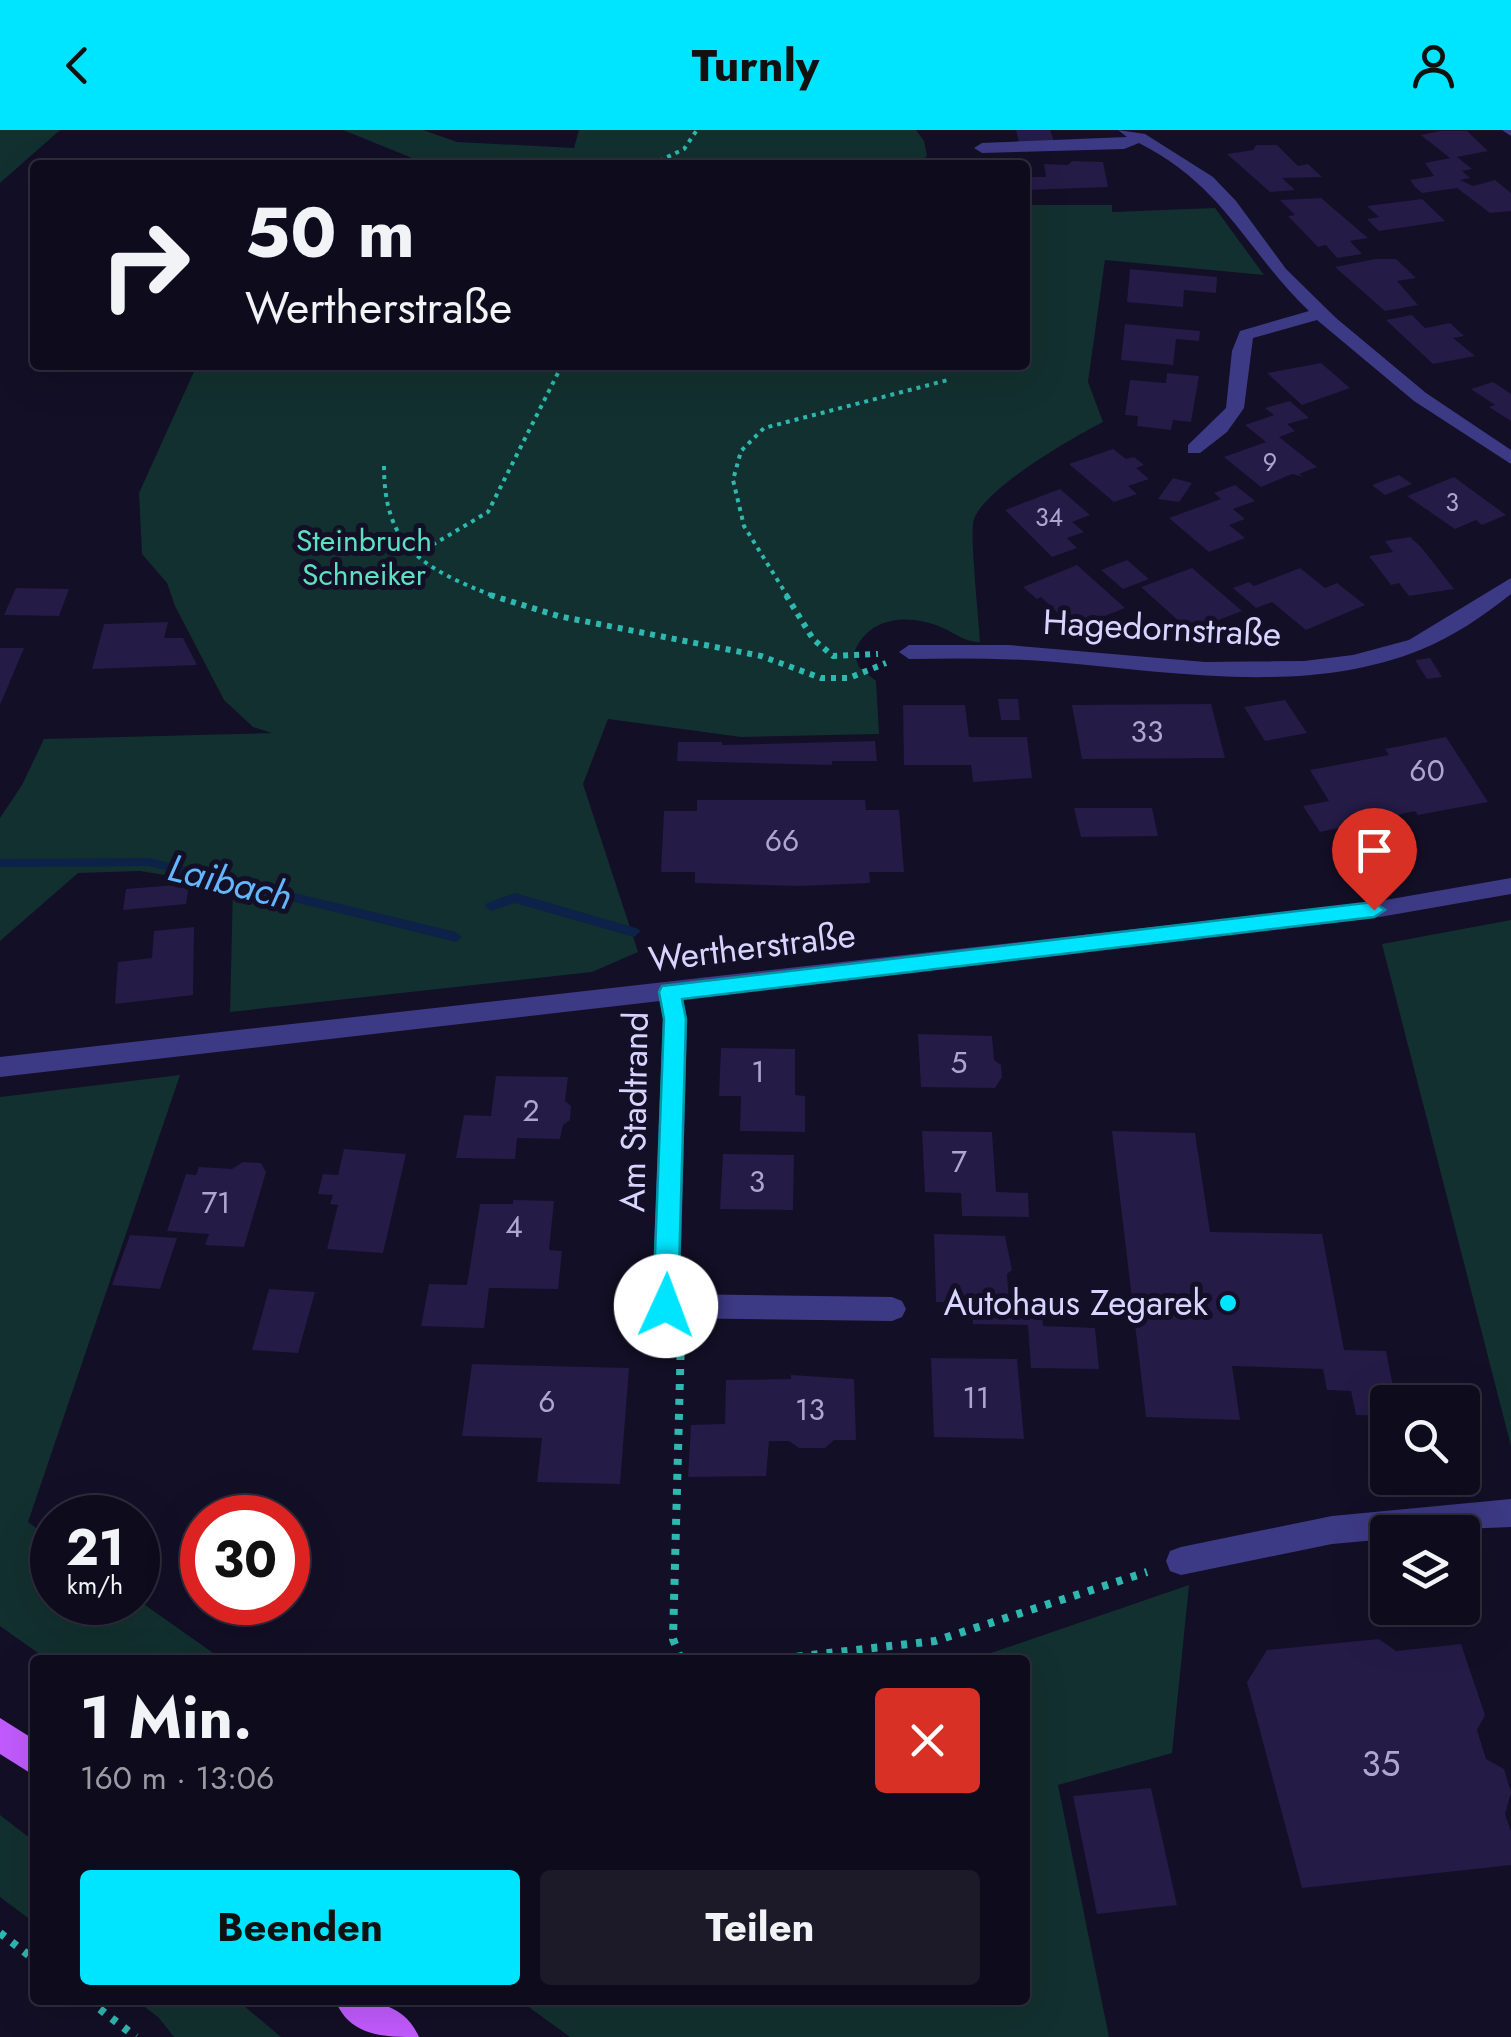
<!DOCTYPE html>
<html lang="de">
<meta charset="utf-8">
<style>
:root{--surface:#0e0b1c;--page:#1c1929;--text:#f1f3f6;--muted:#9b9ba3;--line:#2e2b3b;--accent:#00e5ff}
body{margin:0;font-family:Jost,sans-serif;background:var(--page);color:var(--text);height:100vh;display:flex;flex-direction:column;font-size:38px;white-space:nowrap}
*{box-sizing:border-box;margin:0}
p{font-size:32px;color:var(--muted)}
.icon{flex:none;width:55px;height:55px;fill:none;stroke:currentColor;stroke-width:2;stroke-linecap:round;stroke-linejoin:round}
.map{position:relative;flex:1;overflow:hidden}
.sheet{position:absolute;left:30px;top:1525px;width:1000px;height:350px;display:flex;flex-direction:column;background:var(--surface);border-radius:10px;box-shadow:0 10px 40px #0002,0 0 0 2px var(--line)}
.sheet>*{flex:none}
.hud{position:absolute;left:30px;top:30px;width:1000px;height:210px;border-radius:10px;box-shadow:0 10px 40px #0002,0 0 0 2px var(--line);background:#0e0b1c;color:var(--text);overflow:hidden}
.fabs{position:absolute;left:1370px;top:1255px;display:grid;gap:20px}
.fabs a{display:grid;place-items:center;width:110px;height:110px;border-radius:10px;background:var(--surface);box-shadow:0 10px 40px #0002,0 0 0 2px var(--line);font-size:50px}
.speed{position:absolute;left:30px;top:1365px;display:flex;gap:20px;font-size:50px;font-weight:700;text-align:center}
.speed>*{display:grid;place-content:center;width:130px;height:130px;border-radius:50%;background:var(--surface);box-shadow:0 10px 40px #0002,0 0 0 2px var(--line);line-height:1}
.speed small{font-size:25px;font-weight:400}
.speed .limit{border:15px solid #d22;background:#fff;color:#111}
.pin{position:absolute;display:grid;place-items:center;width:85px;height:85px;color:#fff;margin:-102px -42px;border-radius:50% 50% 50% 0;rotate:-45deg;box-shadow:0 0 10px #0007}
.pin .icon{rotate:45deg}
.me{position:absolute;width:110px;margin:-55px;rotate:2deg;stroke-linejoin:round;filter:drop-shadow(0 0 8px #0008)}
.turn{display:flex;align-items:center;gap:35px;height:210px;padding:0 50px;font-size:45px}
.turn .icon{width:130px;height:130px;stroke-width:2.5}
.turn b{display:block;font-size:70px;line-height:85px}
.round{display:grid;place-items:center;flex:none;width:105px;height:105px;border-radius:10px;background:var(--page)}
.head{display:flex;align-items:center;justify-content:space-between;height:170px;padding:0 50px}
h1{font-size:60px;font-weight:700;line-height:75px}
.cta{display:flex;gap:20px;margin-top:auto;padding:20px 50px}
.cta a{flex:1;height:115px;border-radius:10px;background:var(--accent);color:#111;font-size:40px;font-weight:700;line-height:115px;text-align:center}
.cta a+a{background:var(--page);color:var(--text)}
header{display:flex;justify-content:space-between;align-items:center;height:130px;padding:0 50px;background:var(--accent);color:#111;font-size:45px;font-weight:700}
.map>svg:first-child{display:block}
.green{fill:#12302f}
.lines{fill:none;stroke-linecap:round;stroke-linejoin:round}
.stream{fill:#0c2248;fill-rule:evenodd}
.building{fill:#241b47}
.path-far2{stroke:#2fb8b0;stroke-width:4;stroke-dasharray:4 5;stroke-linecap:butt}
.path-far1{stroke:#2fb8b0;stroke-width:6;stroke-dasharray:5 6;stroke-linecap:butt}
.path{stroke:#2fb8b0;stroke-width:8;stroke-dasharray:6 9;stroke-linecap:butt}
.minor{fill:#3d3a85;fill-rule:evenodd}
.major{fill:#c25bff;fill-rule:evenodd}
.route{fill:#00e5ff;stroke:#0095a6;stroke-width:2.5}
.poi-dot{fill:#00e5ff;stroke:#130f26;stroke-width:4}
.labels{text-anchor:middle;stroke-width:10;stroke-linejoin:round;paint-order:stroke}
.far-number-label{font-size:25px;fill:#aca6d1}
.far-park-label{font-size:30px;fill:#5fe0c0;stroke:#130f26}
.number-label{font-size:30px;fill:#aca6d1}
.street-label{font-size:35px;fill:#d9d4ff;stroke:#130f26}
.poi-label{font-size:35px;fill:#d9d4ff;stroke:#130f26;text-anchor:end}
.near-number-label{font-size:35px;fill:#aca6d1}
.water-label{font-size:38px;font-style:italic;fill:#62b6ff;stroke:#130f26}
</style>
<header><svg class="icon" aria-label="back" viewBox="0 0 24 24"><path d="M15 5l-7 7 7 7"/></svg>Turnly<svg class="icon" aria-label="person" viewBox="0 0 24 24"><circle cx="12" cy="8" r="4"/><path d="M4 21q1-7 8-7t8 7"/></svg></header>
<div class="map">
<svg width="1511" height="1907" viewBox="0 0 1511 1907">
<rect width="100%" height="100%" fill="#130f26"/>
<g class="green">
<path d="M 0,0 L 60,0 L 0,53 Z"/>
<path d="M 343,0 L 423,0 L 457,12 L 574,18 L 579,0 L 916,0 L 924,11 L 927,26 L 917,35 L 415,35 L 417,30 Z"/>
<path d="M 1025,75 L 1112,75 L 1112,82 L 1215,78 L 1264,145 L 1105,130 L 1088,252 L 1103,292 C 1072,308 986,357 974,389 C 969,401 979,490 980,512 C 965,512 956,504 943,498 C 909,483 868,486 854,523 L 859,537 L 876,551 L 879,604 L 741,607 L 608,589 L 583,654 L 638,822 L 592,842 L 230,882 L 233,756 L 140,741 L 78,743 L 0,811 L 0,688 L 22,655 L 44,609 L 272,603 L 253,597 L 224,570 L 175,476 L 167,453 L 142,424 L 139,363 L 197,235 L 1025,235 Z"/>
<path d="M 1511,790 L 1511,1316 L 1382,814 Z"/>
<path d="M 180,945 L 28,1392 L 52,1410 L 52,1472 L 138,1470 L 223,1530 L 48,1530 L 0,1496 L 0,967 Z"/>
<path d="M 1189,1455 L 1172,1623 L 1058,1655 L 1109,1907 L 570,1907 L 519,1870 L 1025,1870 L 1025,1530 L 951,1530 L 991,1523 Z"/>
<path d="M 0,1685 L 35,1712 L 35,1793 L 0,1767 Z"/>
<path d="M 136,1870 L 237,1870 L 281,1907 L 174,1907 L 159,1888 Z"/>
</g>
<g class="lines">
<g class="stream">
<path d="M 149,728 L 456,802 L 462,807 L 456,812 L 149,736 L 0,737 L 0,729 Z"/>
<path d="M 515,763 L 639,799 L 640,802 L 634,807 L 515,773 L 491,781 L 485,776 L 487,773 Z"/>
</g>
</g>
<g class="building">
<path d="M 1016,0 L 1050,0 L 1054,11 L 1019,12 Z"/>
<path d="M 1440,1 L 1467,1 L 1488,21 L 1457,27 L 1472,39 L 1462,41 L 1470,48 L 1460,50 L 1473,56 L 1495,50 L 1511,63 L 1511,81 L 1490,83 L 1457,58 L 1422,63 L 1415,57 L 1410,50 L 1434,46 L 1425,33 L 1450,28 L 1421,5 Z"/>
<path d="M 1256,15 L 1277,15 L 1298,36 L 1308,34 L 1322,47 L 1282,48 L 1295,60 L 1270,62 L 1227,24 L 1253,20 Z"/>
<path d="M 1072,31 L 1103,32 L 1108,57 L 1025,60 L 1025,47 L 1046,47 L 1044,34 L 1068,35 Z"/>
<path d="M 1321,68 L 1368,108 L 1350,111 L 1362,124 L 1337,128 L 1326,115 L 1318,117 L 1288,86 L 1295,85 L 1280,70 Z"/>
<path d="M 1422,69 L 1445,91 L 1379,101 L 1367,89 L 1379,87 L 1367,76 Z"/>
<path d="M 1375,129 L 1396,129 L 1416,148 L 1397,151 L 1418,175 L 1385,181 L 1335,137 Z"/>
<path d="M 1130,139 L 1217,147 L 1216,163 L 1184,160 L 1183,177 L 1127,172 Z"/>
<path d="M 1412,185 L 1425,198 L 1450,193 L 1464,206 L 1453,208 L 1475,226 L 1433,234 L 1386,190 Z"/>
<path d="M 1125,194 L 1200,201 L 1199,211 L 1176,209 L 1173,235 L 1121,230 Z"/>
<path d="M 1321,233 L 1350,258 L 1302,275 L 1267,243 Z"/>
<path d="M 1167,243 L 1199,246 L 1191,292 L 1173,290 L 1171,300 L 1137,296 L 1138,286 L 1125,285 L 1130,250 L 1166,253 Z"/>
<path d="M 1493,252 L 1511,264 L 1511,291 L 1489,277 L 1495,275 L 1471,259 Z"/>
<path d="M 1290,271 L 1309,288 L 1287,294 L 1295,301 L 1279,307 L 1317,337 L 1299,344 L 1304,347 L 1292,344 L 1261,357 L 1224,327 L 1266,312 L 1245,295 L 1274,285 L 1265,278 Z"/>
<path d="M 1113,319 L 1126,329 L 1134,327 L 1144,335 L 1136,338 L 1149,349 L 1128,356 L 1137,364 L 1114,372 L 1069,334 Z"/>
<path d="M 1399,345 L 1412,354 L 1385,365 L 1372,355 Z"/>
<path d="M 1454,347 L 1506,385 L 1482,395 L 1476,390 L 1455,399 L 1407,366 Z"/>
<path d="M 1173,348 L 1192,353 L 1179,372 L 1158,369 Z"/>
<path d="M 1235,355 L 1255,371 L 1233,379 L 1245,389 L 1229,395 L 1245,408 L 1209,422 L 1169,388 L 1221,369 L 1214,363 Z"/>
<path d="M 1060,359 L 1090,385 L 1072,392 L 1084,402 L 1067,408 L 1077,418 L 1052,427 L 1005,380 Z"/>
<path d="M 1410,407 L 1421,417 L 1454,459 L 1409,466 L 1399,453 L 1391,455 L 1369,426 L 1393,422 L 1385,411 Z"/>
<path d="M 1127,430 L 1149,449 L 1123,459 L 1101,440 Z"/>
<path d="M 1077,435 L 1125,478 L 1074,498 L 1041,467 L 1037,469 L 1023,457 Z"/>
<path d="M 1192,438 L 1242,481 L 1190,501 L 1141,457 Z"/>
<path d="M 1300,438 L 1325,458 L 1337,453 L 1365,475 L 1306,500 L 1272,472 L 1256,478 L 1233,458 L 1249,452 L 1254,456 Z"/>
<path d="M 16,458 L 69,459 L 59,486 L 4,485 Z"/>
<path d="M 168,492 L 164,508 L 183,508 L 197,535 L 92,539 L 104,494 Z"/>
<path d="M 0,518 L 24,518 L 0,575 Z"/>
<path d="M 1430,528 L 1442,547 L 1427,549 L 1415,530 Z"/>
<path d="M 998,569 L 1018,569 L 1020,590 L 1001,590 Z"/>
<path d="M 1285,570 L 1307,603 L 1265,611 L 1244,577 Z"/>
<path d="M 1211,574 L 1225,628 L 1082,629 L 1072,575 Z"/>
<path d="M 903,575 L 965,575 L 969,607 L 1027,607 L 1032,648 L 973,652 L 971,635 L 904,635 Z"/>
<path d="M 1446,607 L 1488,672 L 1418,685 L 1415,681 L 1320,702 L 1303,676 L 1329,671 L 1310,640 L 1389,625 L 1385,619 Z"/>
<path d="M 875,611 L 877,631 L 832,631 L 832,635 L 677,631 L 678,612 L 722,612 L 722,615 Z"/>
<path d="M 697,670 L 865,670 L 866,680 L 899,680 L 904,742 L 869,742 L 870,753 L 799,756 L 695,753 L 695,742 L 661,742 L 664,681 L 697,681 Z"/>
<path d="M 1074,678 L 1152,678 L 1158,706 L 1081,707 Z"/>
<path d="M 189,754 L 186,774 L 123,780 L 126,759 Z"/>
<path d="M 194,797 L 193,865 L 115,874 L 118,832 L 152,828 L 154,801 Z"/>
<path d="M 918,904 L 992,906 L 994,930 L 1001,935 L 1002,947 L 995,958 L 921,957 Z"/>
<path d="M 721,918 L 795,919 L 795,965 L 805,966 L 805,1002 L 740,1001 L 741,966 L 719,966 Z"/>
<path d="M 496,946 L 568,947 L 565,971 L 571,976 L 570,990 L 563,995 L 560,1009 L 517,1008 L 515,1029 L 456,1028 L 464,985 L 491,986 Z"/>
<path d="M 922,1001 L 992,1002 L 996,1062 L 1028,1063 L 1029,1087 L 962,1086 L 961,1063 L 925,1062 Z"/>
<path d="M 1112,1001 L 1195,1003 L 1210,1102 L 1322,1104 L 1344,1220 L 1386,1221 L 1396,1272 L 1388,1272 L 1388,1286 L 1356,1285 L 1351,1261 L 1327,1260 L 1323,1239 L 1232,1236 L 1240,1290 L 1146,1287 Z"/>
<path d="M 344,1019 L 406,1024 L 383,1123 L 327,1119 L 338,1075 L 330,1074 L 333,1065 L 318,1064 L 323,1044 L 338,1045 Z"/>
<path d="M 723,1024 L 794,1025 L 793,1080 L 720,1079 Z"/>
<path d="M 243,1032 L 261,1033 L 266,1042 L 244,1117 L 205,1115 L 209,1104 L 167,1101 L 186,1044 L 196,1045 L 199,1037 L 232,1039 Z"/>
<path d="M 513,1070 L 554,1071 L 549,1120 L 562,1121 L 558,1159 L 489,1158 L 484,1198 L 421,1196 L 429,1154 L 467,1155 L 480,1074 L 513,1074 Z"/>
<path d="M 934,1104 L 1005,1106 L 1012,1140 L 1007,1144 L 1009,1172 L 1041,1173 L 1043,1196 L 1095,1198 L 1099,1239 L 1031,1238 L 1028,1195 L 973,1194 L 972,1173 L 936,1172 Z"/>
<path d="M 130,1105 L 177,1108 L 160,1159 L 112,1155 Z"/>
<path d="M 269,1159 L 315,1162 L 298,1223 L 252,1220 Z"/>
<path d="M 931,1228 L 1017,1229 L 1024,1309 L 934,1307 Z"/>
<path d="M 472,1234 L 629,1238 L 620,1354 L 537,1352 L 542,1308 L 462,1306 Z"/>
<path d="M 791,1245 L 854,1249 L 856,1310 L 834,1310 L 825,1318 L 799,1318 L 789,1311 L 769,1311 L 766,1346 L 688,1347 L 691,1295 L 725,1294 L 726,1250 L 791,1249 Z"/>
<path d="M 1379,1509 L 1396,1521 L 1461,1514 L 1485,1585 L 1477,1600 L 1486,1629 L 1504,1639 L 1511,1662 L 1505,1684 L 1511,1702 L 1511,1735 L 1302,1758 L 1247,1552 L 1267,1520 Z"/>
<path d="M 1151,1658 L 1177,1775 L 1097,1784 L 1073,1666 Z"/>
</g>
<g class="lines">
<g class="path-far2">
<path d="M 651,35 L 684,19 L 697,0"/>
<path d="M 384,336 C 384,419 425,439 496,467"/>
<path d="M 417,424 L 488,382 L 562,235"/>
<path d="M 788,467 L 744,396 L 733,350 L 741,321 L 764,298 L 948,250"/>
</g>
<g class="path-far1">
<path d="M 490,465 L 558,486 L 761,526 L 821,548 L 849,548 L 886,533"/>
<path d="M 786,465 L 813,509 L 833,526 L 878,524"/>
</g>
<g class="path">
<path d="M 681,1209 L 673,1509 L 681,1530"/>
<path d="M 767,1530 L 935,1511 L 1147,1442"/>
<path d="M 0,1803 L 35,1830"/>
<path d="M 88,1870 L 136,1907"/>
</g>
<g class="minor">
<path d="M 1118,0 L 1145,4 L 1213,47 L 1236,71 L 1286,139 L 1336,188 L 1426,263 L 1511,320 L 1511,334 L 1414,271 L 1317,190 L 1253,208 L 1244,278 L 1227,302 L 1200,323 L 1188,323 L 1188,315 L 1226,278 L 1232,221 L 1240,201 L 1309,181 C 1244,118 1225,57 1139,13 L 1124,19 L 982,23 L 974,18 L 982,13 L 1127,7 Z"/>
<path d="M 1502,0 L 1511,0 L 1511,6 Z"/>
<path d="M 1511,448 L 1511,464 C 1483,486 1453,507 1420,520 C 1305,566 1174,542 1055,532 C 1006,528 958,528 909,529 L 899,522 L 909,515 L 1008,515 L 1205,532 L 1304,531 L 1353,525 L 1409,510 Z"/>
<path d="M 1511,748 L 1511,764 L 1374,788 L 683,868 L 687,889 L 680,1164 L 892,1167 L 902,1171 L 906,1179 L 902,1187 L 892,1191 L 666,1188 L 656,1184 L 652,1176 L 663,889 L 660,871 L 0,947 L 0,927 L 1374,772 Z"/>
<path d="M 1511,1369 L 1511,1397 L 1388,1402 L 1388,1409 L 1332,1414 L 1181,1445 L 1170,1441 L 1166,1431 L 1170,1421 L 1181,1417 L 1332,1386 Z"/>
</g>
<g class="major">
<path d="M 0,1588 L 35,1610 L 35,1646 L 0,1624 Z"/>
<path d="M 335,1870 C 369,1870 403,1871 419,1907 C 384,1907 350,1907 335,1870 Z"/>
</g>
</g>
<path class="route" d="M 1374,772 L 1385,780 L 1374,787 L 682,869 L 686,889 L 678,1176 L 674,1184 L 666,1187 L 657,1184 L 653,1176 L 664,889 L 659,862 L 662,856 Z"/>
<circle class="poi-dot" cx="1228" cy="1173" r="10"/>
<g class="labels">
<g class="far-number-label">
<text x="1270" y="341">9</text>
<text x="1452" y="381">3</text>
<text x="1049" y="396">34</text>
</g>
<g class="far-park-label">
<text x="364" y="421">Steinbruch<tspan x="364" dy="34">Schneiker</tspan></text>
</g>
<g class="number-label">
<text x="1147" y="612">33</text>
<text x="1427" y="651">60</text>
<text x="782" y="721">66</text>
<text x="959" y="943">5</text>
<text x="758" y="952">1</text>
<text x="531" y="991">2</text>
<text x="959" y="1042">7</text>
<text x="757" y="1062">3</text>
<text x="216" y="1083">71</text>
<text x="514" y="1107">4</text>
<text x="976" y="1278">11</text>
<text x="547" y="1282">6</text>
<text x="810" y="1290">13</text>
</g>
<g class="street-label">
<text transform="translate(1162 498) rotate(3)" y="12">Hagedornstraße</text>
<text transform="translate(752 817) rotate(-7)" y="12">Wertherstraße</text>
<text transform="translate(634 982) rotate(-89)" y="12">Am Stadtrand</text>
</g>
<g class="poi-label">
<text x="1208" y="1185">Autohaus Zegarek</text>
</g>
<g class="near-number-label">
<text x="1381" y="1646">35</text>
</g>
<g class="water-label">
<text transform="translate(230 752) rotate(14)" y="13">Laibach</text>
</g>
</g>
</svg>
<div class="fabs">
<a><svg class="icon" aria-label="search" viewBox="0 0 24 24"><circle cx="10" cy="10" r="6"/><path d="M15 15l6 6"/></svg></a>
<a><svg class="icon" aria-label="layers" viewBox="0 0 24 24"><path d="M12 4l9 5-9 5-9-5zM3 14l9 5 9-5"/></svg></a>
</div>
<div class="speed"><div>21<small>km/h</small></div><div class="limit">30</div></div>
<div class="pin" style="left:1374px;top:780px;background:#d93025"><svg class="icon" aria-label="arrive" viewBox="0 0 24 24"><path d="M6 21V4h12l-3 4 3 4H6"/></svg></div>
<svg class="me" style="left:666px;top:1176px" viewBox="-20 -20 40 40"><circle r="19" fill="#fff"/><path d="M0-13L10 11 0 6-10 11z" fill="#00e5ff"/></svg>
<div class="hud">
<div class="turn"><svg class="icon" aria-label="right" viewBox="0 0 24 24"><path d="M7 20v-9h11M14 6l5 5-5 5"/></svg><div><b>50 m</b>Wertherstraße</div></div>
</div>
<section class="sheet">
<div class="head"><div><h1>1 Min.</h1><p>160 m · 13:06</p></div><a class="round" style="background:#d93025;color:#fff"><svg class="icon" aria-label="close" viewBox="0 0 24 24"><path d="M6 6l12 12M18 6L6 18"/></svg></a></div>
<div class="cta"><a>Beenden</a><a>Teilen</a></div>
</section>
</div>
